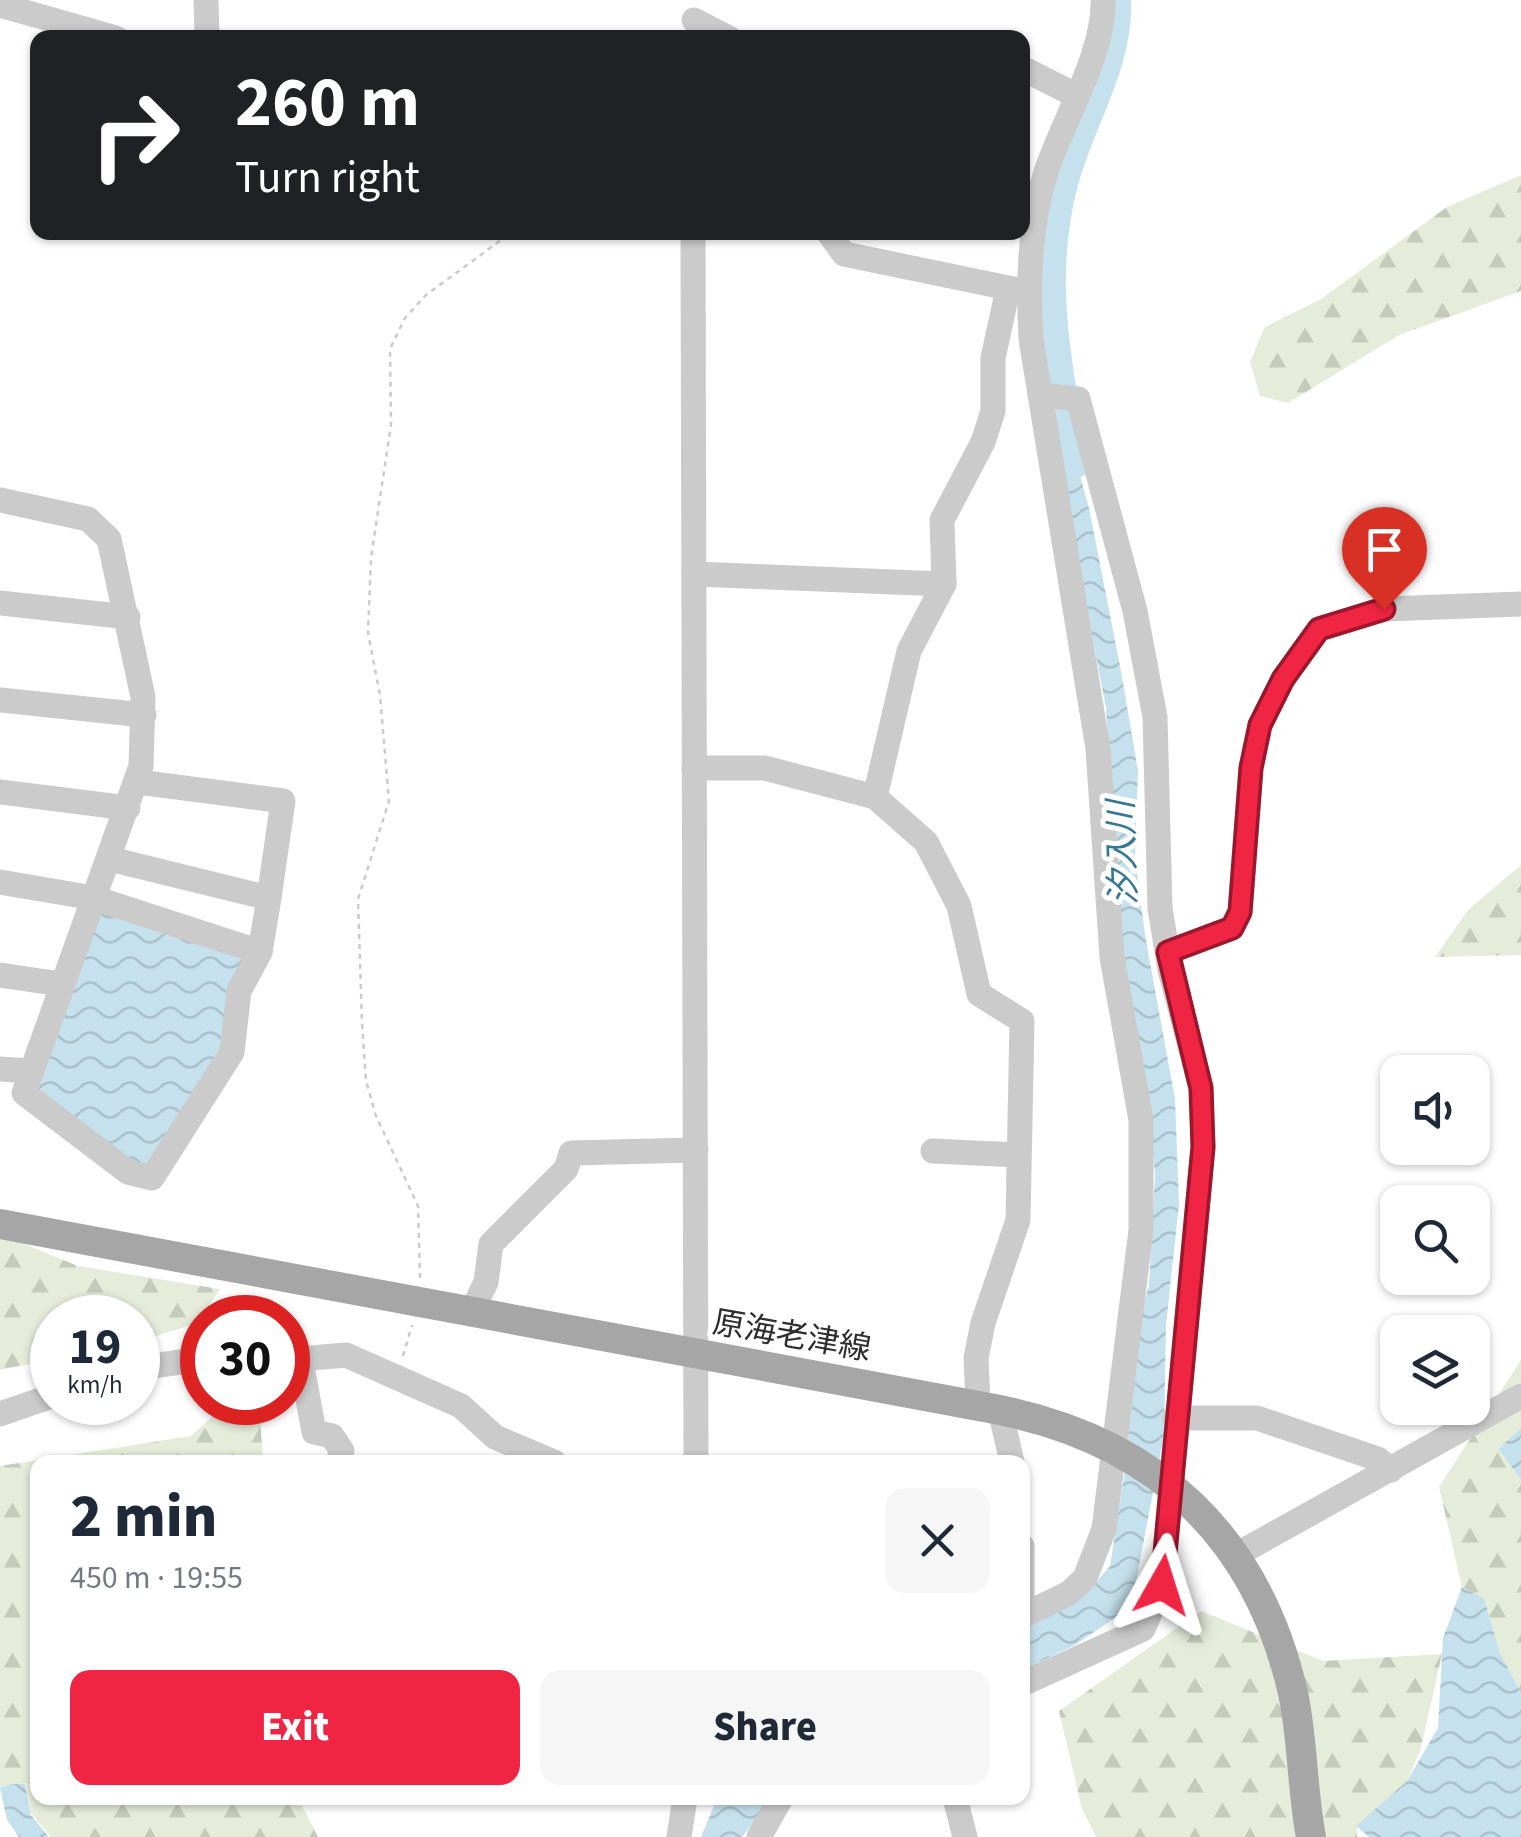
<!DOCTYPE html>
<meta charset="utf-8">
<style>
:root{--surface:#fff;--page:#f6f6f7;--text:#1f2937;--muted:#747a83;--accent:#f02443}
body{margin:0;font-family:"Source Sans 3","Noto Sans JP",sans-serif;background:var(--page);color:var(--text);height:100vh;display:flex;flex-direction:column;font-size:38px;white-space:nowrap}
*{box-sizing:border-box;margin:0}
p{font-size:32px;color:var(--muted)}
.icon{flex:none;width:55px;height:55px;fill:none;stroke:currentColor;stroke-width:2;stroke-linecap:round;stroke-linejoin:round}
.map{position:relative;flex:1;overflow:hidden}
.sheet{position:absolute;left:30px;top:1455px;width:1000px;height:350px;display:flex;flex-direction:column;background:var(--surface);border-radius:20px;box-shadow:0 2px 8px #0004}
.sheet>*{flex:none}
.hud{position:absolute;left:30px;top:30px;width:1000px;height:210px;border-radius:20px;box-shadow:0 2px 8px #0004;background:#202124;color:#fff;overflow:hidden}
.fabs{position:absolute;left:1380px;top:1055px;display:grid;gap:20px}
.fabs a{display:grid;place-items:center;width:110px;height:110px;border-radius:20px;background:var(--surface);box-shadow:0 2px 8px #0004;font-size:50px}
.speed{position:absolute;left:30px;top:1295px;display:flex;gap:20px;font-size:50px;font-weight:700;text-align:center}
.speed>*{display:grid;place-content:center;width:130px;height:130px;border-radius:50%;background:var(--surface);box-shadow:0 2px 8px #0004;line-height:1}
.speed small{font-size:25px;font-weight:400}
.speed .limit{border:15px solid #d22;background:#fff;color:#111}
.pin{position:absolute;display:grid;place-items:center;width:85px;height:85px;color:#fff;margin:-102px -42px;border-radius:50% 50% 50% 0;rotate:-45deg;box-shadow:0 0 10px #0007}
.pin .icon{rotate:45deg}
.me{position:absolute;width:110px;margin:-55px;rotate:6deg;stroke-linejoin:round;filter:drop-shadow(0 0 8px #0008)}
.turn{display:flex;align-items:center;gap:35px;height:210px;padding:0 40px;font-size:45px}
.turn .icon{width:130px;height:130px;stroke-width:2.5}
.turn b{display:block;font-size:70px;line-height:85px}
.round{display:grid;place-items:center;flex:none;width:105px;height:105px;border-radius:20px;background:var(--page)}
.summary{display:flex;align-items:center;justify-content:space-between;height:170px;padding:0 40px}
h1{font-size:60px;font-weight:800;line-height:75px}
.action{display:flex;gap:20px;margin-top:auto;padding:20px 40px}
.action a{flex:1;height:115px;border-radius:20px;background:var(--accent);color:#fff;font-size:40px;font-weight:800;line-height:115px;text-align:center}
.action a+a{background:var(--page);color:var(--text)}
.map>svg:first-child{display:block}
.forest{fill:url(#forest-firs)}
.water{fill:url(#water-waves)}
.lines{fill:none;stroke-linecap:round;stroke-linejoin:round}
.river{stroke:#c5e1ed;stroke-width:30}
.path{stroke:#cbcbcb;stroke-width:2.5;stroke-dasharray:5 5;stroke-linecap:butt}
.minor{stroke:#cbcbcb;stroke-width:25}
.major{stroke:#a6a6a6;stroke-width:30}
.route-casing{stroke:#9c172c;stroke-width:25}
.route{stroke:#f02443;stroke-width:18}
.labels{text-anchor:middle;stroke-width:10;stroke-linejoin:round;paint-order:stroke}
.street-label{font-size:32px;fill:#2e2e2e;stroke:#fff}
.water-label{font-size:35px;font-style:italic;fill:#377794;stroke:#fff}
</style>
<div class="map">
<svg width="1521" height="1837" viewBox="0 0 1521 1837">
<defs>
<pattern id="forest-firs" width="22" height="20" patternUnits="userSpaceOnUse" patternTransform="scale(2.5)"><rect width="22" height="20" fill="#e5ecda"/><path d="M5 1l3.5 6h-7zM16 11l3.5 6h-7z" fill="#c5cbbb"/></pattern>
<pattern id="water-waves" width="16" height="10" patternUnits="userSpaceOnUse" patternTransform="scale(2.5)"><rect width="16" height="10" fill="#c5e1ed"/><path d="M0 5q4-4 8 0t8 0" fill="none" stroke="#aac1cc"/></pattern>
</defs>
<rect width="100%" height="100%" fill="#fff"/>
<g class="forest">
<path d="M 1521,175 L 1521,291 L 1399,335 L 1288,403 L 1260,396 L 1250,362 L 1265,327 L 1321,299 L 1447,207 Z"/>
<path d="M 1521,865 L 1521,955 L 1435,957 L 1468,910 Z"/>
<path d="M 0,1240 L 17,1241 L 78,1266 L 220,1289 L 197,1323 L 138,1342 L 138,1318 L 52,1318 L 52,1359 L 0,1370 Z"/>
<path d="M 1521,1360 L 1521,1428 L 1498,1449 L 1521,1479 L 1521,1693 L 1500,1653 L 1484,1598 L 1462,1587 L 1439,1487 Z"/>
<path d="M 227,1403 L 250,1403 L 260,1416 L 263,1462 L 38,1462 L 38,1798 L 298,1798 L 318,1837 L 51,1837 L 31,1813 L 26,1783 L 0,1787 L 0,1466 L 191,1436 Z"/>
<path d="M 1201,1611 L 1323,1661 L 1442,1654 L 1421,1748 L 1407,1781 L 1357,1826 L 1357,1837 L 1096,1837 L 1082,1809 L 1059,1711 Z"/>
</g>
<g class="water">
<path d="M 1046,402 L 1059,402 L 1089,508 L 1121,671 L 1138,771 L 1135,856 L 1145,935 L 1175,1099 L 1179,1204 L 1166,1325 L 1164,1435 L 1131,1607 L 1075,1645 L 1023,1670 L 1023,1625 L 1088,1591 L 1110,1566 L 1124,1476 L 1134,1339 L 1149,1285 L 1155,1175 L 1148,1105 L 1120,972 L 1106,708 Z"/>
<path d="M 101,910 L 248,956 L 223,1046 L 148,1171 L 132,1167 L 33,1089 Z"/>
<path d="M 1521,1428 L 1521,1479 L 1498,1449 Z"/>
<path d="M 1462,1587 L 1484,1598 L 1500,1653 L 1521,1693 L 1521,1837 L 1369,1837 L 1356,1826 L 1407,1781 L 1438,1728 L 1443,1638 Z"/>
<path d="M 10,1784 L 25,1784 L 31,1815 L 49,1837 L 19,1837 L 7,1820 L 0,1788 Z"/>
<path d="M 717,1798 L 773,1798 L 742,1837 L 701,1837 Z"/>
</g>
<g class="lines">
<path class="river" d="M 1074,464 C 1058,365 1037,284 1063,183 C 1079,122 1119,64 1116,0"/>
<g class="path">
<path d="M 420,1278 L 418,1206 L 376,1116 L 366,1081 L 362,1023 L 358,899 L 389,801 L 380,695 L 368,633 L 371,558 L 391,425 L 390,349 L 405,318 L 426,295 L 512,232"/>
<path d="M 403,1356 L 412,1325"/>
</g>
<g class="minor">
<path d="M 206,0 L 207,38"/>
<path d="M 0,5 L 116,38"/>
<path d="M 694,20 L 729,38"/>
<path d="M 1022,68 L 1075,95"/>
<path d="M 693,232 L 696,1462"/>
<path d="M 828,232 L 844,254 L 1023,291"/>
<path d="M 0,500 L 88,519 L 109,539 L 143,697 L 141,766 L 24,1093 L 128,1172 L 152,1178 L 232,1052 L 239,991 L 260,952"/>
<path d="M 694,574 L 944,584"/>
<path d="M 0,603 L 128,617"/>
<path d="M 0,700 L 144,715"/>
<path d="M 694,768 L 765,768 L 875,797 L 926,842 L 959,906 L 979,994 L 1022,1021 L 1018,1220 L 983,1323 L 976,1358 L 978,1405"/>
<path d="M 138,782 L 283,801 L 269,898"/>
<path d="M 0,792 L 128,808"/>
<path d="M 875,797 L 909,651 L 944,584 L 942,520 L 983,442 L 993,411 L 993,358 L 1008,289"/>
<path d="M 0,882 L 94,898 L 260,952 L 269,898 L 110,859"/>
<path d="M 1168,952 L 1232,928 L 1240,912 L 1251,768 L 1260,725 L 1283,679 L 1319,629 L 1385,609 L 1521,604"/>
<path d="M 0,975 L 61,984"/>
<path d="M 0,1069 L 30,1071"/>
<path d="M 933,1151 L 1018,1155"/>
<path d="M 471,1313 L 486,1282 L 491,1244 L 566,1169 L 571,1153 L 696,1150"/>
<path d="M 288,1360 L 346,1355 L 461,1406 L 495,1437 L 554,1462"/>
<path d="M 301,1361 L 314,1432 L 332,1436 L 342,1451 L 338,1462"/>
<path d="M 138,1368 L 202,1359"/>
<path d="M 1000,1410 L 1012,1462"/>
<path d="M 0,1414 L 52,1396"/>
<path d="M 1175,1418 L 1257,1418 L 1378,1459 L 1391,1470"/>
<path d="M 1022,1546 L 1022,1605"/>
<path d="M 1236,1555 L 1521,1396"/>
<path d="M 1022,1616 L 1069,1593 L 1085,1578 L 1104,1529 L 1141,1230 L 1141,1120 L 1112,957 L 1098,749 L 1031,339 C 1028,283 1029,223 1047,169 C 1064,119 1105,52 1103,0"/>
<path d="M 1022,1684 L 1143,1629 L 1162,1585 L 1203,1147 L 1201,1088 L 1170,970 L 1160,908 L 1155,717 L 1135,611 L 1078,399 L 1040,395"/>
<path d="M 955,1798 L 965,1837"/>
<path d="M 679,1837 L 685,1798"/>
<path d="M 759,1837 L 781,1798"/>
</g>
<path class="major" d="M 0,1224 L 1000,1410 C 1156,1442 1257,1536 1293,1693 C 1303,1740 1302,1790 1311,1837"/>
</g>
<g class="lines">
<defs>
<path id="route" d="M 1162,1585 L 1203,1147 L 1201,1088 L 1168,952 L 1232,928 L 1240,912 L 1251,768 L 1260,725 L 1283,679 L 1319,629 L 1384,609"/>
</defs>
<use href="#route" class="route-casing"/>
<use href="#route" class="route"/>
</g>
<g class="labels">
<g class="street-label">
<text transform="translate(792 1335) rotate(10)" y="11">原海老津線</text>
</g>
<g class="water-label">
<text transform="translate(1122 853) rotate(-92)" y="12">汐入川</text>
</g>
</g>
</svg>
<div class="fabs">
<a><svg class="icon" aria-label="sound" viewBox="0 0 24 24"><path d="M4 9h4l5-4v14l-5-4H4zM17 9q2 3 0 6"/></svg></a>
<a><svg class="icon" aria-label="search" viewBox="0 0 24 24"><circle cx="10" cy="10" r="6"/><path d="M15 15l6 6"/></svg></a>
<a><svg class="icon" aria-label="layers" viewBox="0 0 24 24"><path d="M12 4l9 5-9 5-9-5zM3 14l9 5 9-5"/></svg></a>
</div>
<div class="speed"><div>19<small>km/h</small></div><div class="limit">30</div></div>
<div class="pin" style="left:1384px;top:609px;background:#d93025"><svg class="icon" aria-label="arrive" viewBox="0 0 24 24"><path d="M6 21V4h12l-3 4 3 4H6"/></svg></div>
<svg class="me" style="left:1162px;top:1585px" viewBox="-20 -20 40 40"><path d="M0-17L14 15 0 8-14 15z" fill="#f02443" stroke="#fff" stroke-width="4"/></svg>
<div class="hud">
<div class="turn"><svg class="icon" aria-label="right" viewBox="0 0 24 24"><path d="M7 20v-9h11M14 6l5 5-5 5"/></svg><div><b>260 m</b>Turn right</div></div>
</div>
<section class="sheet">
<div class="summary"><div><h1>2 min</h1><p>450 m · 19:55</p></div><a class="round"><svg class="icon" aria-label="close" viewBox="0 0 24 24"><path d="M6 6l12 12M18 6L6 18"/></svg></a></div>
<div class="action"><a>Exit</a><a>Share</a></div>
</section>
</div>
